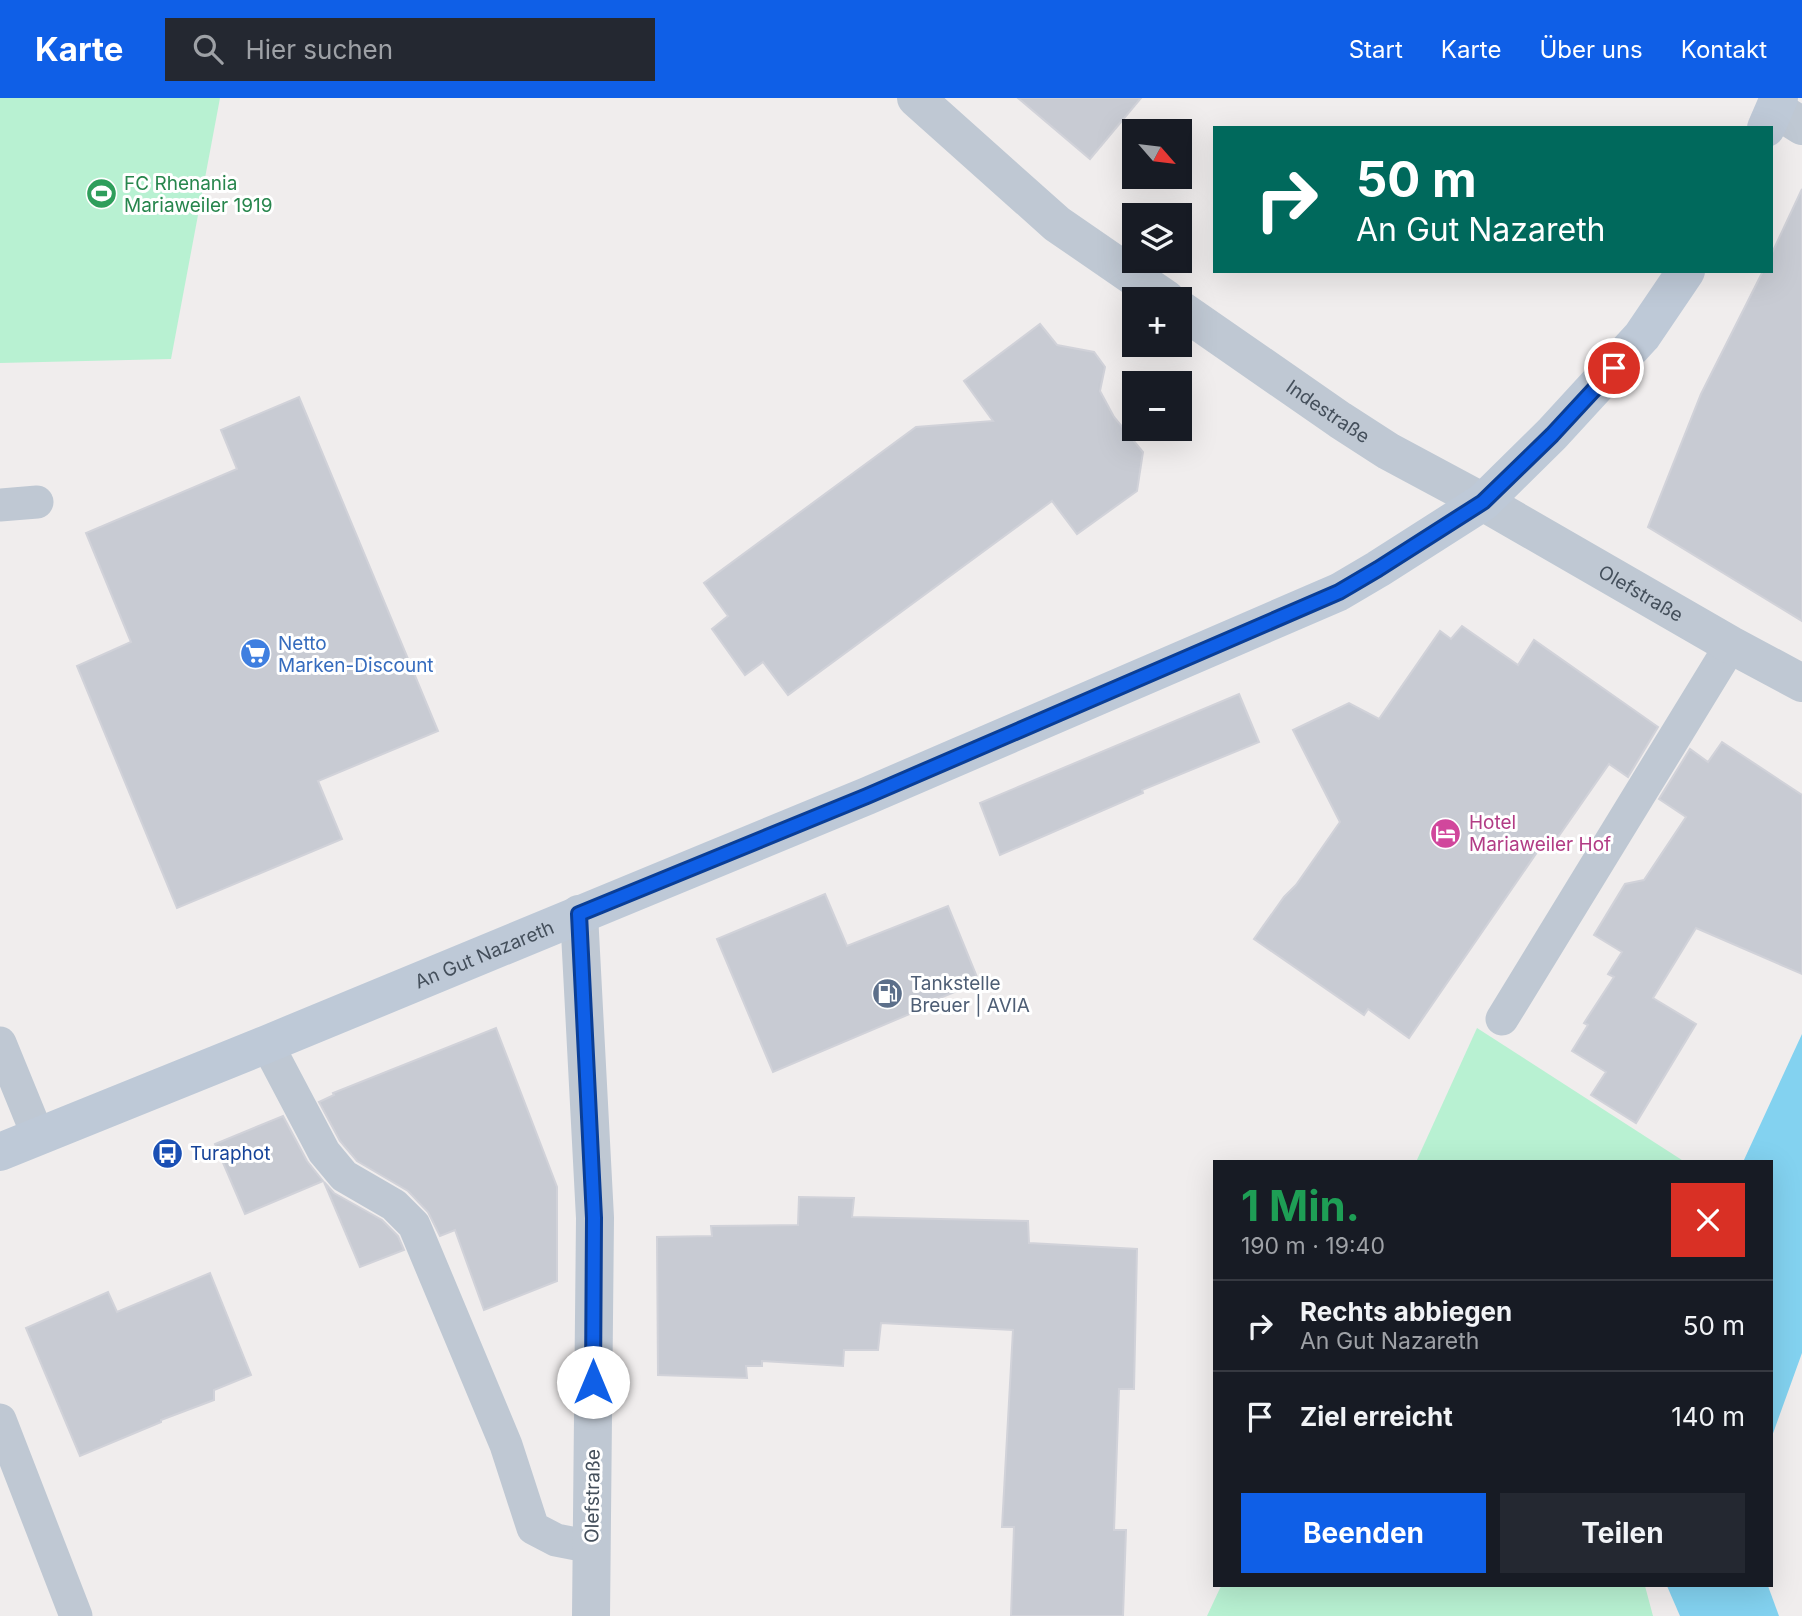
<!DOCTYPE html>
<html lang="de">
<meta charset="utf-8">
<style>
:root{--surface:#171b24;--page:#242831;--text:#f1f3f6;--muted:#9ea1a6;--line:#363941;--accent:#0f5fe7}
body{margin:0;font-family:Inter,sans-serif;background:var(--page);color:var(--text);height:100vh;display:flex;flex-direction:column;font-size:26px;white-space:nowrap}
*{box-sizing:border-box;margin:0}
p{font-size:23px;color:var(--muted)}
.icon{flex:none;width:38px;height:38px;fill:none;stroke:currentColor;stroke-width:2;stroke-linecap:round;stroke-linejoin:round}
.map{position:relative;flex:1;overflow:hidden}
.side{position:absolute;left:1213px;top:1062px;width:560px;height:427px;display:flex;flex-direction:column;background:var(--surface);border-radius:0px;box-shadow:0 7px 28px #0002}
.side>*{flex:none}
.banner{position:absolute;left:1213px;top:28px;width:560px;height:147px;border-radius:0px;box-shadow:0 7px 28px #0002;background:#00695c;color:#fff;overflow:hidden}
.needle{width:46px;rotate:118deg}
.tools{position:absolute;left:1122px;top:21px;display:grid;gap:14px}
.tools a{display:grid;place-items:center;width:70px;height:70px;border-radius:0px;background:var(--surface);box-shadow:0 7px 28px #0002;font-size:35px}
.pin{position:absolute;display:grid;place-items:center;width:60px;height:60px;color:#fff;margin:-30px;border:4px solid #fff;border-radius:50%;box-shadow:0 2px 7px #0007}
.me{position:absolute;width:77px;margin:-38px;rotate:0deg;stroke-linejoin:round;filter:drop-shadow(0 0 5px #0008)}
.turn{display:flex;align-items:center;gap:24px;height:147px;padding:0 28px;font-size:32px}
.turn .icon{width:91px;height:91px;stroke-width:2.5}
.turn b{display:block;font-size:49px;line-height:60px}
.round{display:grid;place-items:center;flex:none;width:74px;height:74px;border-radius:0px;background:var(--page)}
.overview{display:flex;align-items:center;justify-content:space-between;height:119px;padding:0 28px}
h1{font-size:42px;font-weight:700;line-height:52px;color:#1e9e55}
.action{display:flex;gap:14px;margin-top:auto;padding:14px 28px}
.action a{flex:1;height:80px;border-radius:0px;background:var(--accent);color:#fff;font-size:28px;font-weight:700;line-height:80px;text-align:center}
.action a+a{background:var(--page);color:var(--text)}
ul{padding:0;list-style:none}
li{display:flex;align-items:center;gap:21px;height:91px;padding:0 28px;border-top:2px solid var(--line)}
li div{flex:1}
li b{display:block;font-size:26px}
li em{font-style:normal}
header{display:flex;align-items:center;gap:42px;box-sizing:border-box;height:98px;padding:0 35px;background:var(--accent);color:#fff}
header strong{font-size:33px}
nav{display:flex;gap:38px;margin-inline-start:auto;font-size:24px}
.search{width:490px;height:63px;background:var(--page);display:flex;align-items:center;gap:18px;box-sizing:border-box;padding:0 24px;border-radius:0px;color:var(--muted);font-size:26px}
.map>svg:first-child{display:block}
.green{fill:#b8f1d2}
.water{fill:#83d2f0}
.building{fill:#c8cbd3;stroke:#d1d2d9;stroke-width:2}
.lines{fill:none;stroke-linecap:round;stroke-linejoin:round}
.lane{stroke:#bfc8d3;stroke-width:33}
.street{stroke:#bfc8d3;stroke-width:38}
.secondary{stroke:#bec9d7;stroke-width:38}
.route-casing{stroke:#0a3e96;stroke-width:18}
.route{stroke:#0f5fe7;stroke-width:12}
.labels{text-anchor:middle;stroke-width:6;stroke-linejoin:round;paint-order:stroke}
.leisure-label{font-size:19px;fill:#27864d;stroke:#fff;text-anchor:start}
.street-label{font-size:19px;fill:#444f5b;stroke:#fff}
.shop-label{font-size:19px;fill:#366cbe;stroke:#fff;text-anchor:start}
.hotel-label{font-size:19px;fill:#b23c85;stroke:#fff;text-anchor:start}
.service-label{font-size:19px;fill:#4e5e75;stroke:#fff;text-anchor:start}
.transit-label{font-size:19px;fill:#164399;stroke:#fff;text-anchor:start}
</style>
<header>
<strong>Karte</strong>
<div class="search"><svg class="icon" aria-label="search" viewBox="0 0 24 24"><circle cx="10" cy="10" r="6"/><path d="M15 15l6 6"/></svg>Hier suchen</div>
<nav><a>Start</a><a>Karte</a><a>Über uns</a><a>Kontakt</a></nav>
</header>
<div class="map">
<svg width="1802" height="1518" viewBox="0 0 1802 1518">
<rect width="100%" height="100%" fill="#f0eded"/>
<g class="green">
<path d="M 0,0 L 220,0 L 171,261 L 0,265 Z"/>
<path d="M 1477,930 L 1685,1064 L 1416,1064 Z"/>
<path d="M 1221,1488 L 1645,1488 L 1653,1518 L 1207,1518 Z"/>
</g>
<g class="water">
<path d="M 1802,936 L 1802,1255 L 1771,1341 L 1771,1064 L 1743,1064 Z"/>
<path d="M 1667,1488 L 1768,1488 L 1779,1518 L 1680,1518 Z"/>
</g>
<g class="building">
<path d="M 1018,0 L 1141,0 L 1090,61 Z"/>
<path d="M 1802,91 L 1802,523 L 1648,429 L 1701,296 L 1763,173 L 1771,173 L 1771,157 Z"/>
<path d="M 1040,226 L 1057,247 L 1094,254 L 1105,269 L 1100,293 L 1114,319 L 1143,354 L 1137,393 L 1077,436 L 1052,403 L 788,597 L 763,564 L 745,577 L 712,531 L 728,518 L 704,485 L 916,329 L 993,323 L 964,283 Z"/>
<path d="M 299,299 L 438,633 L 318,683 L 342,741 L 177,810 L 77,568 L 131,544 L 86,435 L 237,371 L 221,332 Z"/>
<path d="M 1462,528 L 1518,567 L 1534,542 L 1658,629 L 1628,679 L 1609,666 L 1549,752 L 1542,747 L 1409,940 L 1368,911 L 1364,917 L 1254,841 L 1284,799 L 1296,787 L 1340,724 L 1293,632 L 1349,605 L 1379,621 L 1440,533 L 1451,541 Z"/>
<path d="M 1239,596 L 1259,644 L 1142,692 L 1143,695 L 1000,757 L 980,705 Z"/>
<path d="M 1722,644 L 1802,697 L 1802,876 L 1696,830 L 1653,900 L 1696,926 L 1636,1025 L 1591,997 L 1606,974 L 1572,953 L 1588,927 L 1584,925 L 1614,879 L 1608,876 L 1622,854 L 1594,837 L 1625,786 L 1644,782 L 1686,719 L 1659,701 L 1690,651 L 1708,664 Z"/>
<path d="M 825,796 L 847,848 L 948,808 L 979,884 L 918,909 L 919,912 L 773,974 L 717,841 Z"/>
<path d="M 496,930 L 557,1089 L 557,1183 L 484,1212 L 455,1132 L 440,1138 L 428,1114 L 408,1093 L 357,1063 L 340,1043 L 319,1004 L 334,997 L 333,995 Z"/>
<path d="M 283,1018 L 307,1063 L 323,1083 L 245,1116 L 215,1046 Z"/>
<path d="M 324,1084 L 334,1095 L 382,1122 L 398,1138 L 404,1152 L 360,1169 Z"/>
<path d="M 799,1099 L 854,1100 L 852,1119 L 1028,1123 L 1029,1145 L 1137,1151 L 1134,1291 L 1119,1291 L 1114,1432 L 1126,1432 L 1123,1518 L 1011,1518 L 1014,1429 L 1002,1429 L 1013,1232 L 881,1225 L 878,1252 L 844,1252 L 843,1268 L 762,1263 L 762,1268 L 746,1268 L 747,1280 L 658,1277 L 657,1139 L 712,1138 L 711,1128 L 798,1127 Z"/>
<path d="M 210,1175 L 251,1277 L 214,1292 L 214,1302 L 161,1322 L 161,1324 L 80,1358 L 26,1230 L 108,1194 L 117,1214 Z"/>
</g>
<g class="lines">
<g class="lane">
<path d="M 0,407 L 37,404"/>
<path d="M 1502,921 L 1731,547"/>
<path d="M 0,945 L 38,1038"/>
<path d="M 267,946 L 324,1054 L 344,1078 L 394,1107 L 414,1127 L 506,1347 L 533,1430 L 556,1442 L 592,1449"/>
<path d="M 0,1322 L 76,1518"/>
</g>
<g class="street">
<path d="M 916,0 L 1057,126 L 1166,201"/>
<path d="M 1775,11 L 1802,28"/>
<path id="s1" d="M 1180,211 L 1340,322 L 1388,353 L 1483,404 L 1731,547 L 1802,585"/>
<path d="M 579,816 L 595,1120 L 591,1518"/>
</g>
<g class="secondary">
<path d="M 1766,30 L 1779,0"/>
<path id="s2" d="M 0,1054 L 267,946 L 867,698 L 1339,494 L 1378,471 L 1483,404 L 1552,336 L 1642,238 L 1686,173"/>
</g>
</g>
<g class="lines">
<defs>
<path id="route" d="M 593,1284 L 594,1120 L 579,816 L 867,698 L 1339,494 L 1378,471 L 1483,404 L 1552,337 L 1614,270"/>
</defs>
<use href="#route" class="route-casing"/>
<use href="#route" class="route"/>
</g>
<defs>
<symbol id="stadium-disc" viewBox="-11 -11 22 22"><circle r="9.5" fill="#2e9e5b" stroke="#fff"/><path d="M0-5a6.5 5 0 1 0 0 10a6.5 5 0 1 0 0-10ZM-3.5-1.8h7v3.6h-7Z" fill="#fff"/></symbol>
<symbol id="supermarket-disc" viewBox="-11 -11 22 22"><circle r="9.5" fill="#3f7fe0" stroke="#fff"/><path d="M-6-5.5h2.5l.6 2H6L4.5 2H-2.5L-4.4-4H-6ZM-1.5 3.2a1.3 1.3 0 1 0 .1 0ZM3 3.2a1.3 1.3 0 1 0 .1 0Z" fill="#fff"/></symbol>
<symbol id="hotel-disc" viewBox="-11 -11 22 22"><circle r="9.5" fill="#d1479c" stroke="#fff"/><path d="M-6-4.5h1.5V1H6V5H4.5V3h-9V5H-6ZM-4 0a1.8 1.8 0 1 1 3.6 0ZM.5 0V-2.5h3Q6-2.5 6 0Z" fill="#fff"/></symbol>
<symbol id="fuel-disc" viewBox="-11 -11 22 22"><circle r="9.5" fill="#5c6f8a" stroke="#fff"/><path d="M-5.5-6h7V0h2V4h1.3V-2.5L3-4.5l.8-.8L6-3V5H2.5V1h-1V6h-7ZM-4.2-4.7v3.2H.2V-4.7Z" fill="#fff"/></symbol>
<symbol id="bus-disc" viewBox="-11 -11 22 22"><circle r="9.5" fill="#1a4fb4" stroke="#fff"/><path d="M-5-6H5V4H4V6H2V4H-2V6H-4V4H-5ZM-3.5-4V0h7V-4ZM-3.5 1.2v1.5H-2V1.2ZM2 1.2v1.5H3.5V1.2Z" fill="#fff"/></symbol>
</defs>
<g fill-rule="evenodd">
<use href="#stadium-disc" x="84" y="78" width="35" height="35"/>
<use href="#supermarket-disc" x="238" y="538" width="35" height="35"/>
<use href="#hotel-disc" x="1428" y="718" width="35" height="35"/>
<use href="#fuel-disc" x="870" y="878" width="35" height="35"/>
<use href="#bus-disc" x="150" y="1038" width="35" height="35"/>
</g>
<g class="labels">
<g class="leisure-label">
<text x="124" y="92">FC Rhenania<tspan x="124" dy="22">Mariaweiler 1919</tspan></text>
</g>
<g class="street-label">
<text dy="7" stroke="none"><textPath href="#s1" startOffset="180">Indestraße</textPath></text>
<text dy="7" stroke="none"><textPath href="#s1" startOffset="542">Olefstraße</textPath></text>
<text dy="7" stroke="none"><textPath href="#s2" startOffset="523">An Gut Nazareth</textPath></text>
<text transform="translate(592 1398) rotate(-89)" y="7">Olefstraße</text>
</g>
<g class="shop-label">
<text x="278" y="552">Netto<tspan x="278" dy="22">Marken-Discount</tspan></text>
</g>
<g class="hotel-label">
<text x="1469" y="731">Hotel<tspan x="1469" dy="22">Mariaweiler Hof</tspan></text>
</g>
<g class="service-label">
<text x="910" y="892">Tankstelle<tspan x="910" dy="22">Breuer | AVIA</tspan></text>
</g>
<g class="transit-label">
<text x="190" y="1062">Turaphot</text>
</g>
</g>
</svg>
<div class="tools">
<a><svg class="needle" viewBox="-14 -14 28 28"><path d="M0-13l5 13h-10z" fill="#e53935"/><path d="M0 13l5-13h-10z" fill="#9ea1a6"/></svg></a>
<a><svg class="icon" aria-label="layers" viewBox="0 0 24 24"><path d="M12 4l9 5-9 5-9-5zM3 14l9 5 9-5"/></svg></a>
<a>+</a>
<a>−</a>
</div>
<div class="pin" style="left:1614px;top:270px;background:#d93025"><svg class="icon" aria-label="arrive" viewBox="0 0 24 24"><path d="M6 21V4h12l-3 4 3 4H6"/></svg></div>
<svg class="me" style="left:593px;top:1284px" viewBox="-20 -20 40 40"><circle r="19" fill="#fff"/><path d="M0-13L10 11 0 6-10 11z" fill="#0f5fe7"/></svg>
<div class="banner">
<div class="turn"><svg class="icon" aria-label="right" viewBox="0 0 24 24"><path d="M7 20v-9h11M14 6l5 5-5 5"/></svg><div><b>50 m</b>An Gut Nazareth</div></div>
</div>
<section class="side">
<div class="overview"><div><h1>1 Min.</h1><p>190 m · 19:40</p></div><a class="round" style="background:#d93025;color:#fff"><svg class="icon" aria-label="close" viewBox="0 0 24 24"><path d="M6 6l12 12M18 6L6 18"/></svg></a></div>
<ul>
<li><svg class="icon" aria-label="right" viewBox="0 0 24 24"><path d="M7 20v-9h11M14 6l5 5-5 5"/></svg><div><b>Rechts abbiegen</b><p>An Gut Nazareth</p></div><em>50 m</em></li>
<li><svg class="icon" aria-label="arrive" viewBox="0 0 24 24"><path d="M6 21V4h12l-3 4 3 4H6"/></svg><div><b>Ziel erreicht</b></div><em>140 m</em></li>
</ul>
<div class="action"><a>Beenden</a><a>Teilen</a></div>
</section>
</div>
